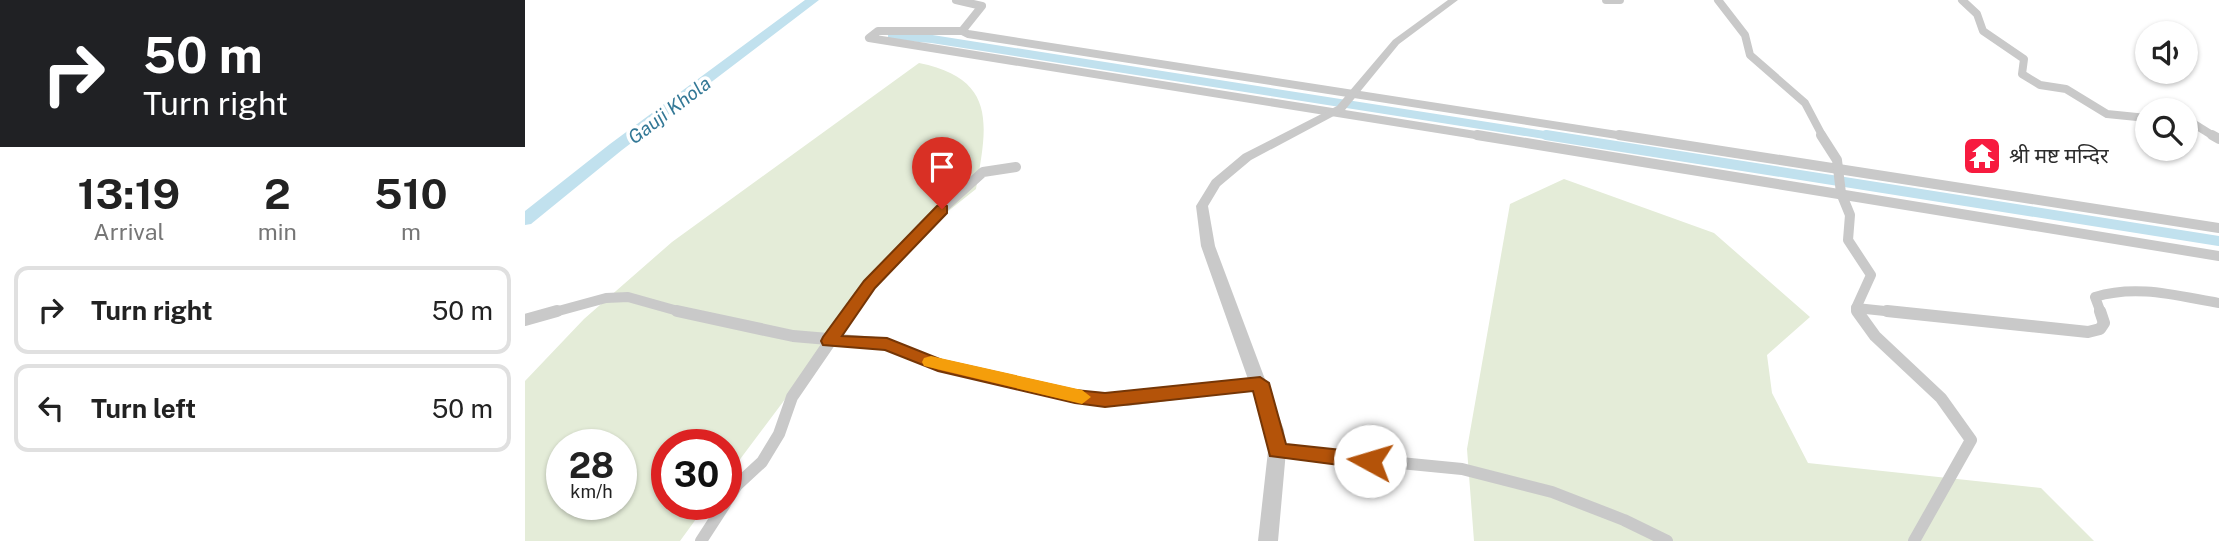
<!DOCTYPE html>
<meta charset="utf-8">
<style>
:root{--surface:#fff;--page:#f2f2f2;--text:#222;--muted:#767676;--line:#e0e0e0}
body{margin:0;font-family:"Public Sans","Noto Sans Devanagari",sans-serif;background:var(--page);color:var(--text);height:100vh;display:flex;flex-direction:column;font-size:26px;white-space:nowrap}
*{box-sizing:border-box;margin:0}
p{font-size:23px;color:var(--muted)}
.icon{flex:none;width:38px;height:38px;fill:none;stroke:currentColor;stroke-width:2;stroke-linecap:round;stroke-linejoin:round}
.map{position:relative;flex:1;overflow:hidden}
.details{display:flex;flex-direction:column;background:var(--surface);width:525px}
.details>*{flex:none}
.banner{background:#202124;color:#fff;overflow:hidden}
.fabs{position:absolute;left:1610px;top:21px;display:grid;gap:14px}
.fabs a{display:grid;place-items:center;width:63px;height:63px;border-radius:50%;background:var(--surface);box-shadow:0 2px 5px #0004;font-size:35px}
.speed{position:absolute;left:21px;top:429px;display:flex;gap:14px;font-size:35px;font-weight:700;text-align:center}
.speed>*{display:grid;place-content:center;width:91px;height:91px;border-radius:50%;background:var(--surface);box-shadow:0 2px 5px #0004;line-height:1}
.speed small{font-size:18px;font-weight:400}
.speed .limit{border:10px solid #d22;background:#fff;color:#111}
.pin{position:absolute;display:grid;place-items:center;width:60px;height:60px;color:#fff;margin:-72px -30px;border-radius:50% 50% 50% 0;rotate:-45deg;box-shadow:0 0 7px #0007}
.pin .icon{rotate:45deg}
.me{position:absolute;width:77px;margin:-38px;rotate:276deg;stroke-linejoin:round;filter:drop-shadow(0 0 5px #0008)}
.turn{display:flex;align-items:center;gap:24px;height:147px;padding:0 28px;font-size:32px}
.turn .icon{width:91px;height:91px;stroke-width:2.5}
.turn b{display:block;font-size:49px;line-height:60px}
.eta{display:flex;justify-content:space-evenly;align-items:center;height:119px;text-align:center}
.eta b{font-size:42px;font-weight:700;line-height:49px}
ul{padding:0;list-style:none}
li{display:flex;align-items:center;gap:21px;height:88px;margin:0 14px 10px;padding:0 14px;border:4px solid var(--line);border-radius:14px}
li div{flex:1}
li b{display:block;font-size:26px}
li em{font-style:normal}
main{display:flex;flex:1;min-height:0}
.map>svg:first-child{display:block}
.green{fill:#e4ecd8;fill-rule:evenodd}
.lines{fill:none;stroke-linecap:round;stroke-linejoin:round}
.canal-far1{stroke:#c1e1ee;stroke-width:8}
.canal{stroke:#c1e1ee;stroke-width:10}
.river{fill:#c1e1ee;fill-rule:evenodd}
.minor-far2{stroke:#c9c9c9;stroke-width:8}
.minor-far1{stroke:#c9c9c9;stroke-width:10}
.minor{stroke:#c9c9c9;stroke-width:12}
.tertiary{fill:#c9c9c9;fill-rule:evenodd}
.route{fill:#b45309;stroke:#753606;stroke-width:2}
.slow{fill:#f59e0b}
.labels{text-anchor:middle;stroke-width:7;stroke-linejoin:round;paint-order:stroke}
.far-water-label{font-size:19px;font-style:italic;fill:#337896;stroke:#fff}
.poi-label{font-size:21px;fill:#2c2c2c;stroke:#fff;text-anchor:start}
</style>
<main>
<section class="details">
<div class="banner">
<div class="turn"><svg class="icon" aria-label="right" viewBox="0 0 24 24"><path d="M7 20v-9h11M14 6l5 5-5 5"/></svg><div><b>50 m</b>Turn right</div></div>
</div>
<div class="eta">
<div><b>13:19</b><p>Arrival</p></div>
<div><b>2</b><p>min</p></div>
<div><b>510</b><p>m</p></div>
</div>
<ul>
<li><svg class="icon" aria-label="right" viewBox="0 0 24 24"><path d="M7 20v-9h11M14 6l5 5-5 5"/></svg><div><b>Turn right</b></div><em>50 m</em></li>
<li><svg class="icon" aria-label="left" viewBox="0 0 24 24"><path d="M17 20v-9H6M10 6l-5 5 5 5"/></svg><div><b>Turn left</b></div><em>50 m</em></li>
</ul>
</section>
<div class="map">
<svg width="1694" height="541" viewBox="0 0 1694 541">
<rect width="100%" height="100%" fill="#fff"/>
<g class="green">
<path d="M 394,63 C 473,79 462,126 451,189 L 368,255 L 201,478 L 201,444 L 142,444 L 142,504 L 182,504 L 155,541 L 0,541 L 0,381 L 59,319 L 147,242 ZM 37,444 L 96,444 L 96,504 L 37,504 Z"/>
<path d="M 1039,179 L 1189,233 L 1285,317 L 1242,355 L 1247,393 L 1283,463 L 1516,488 L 1569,541 L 949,541 L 942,449 L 985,204 Z"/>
</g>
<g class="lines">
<path class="canal-far1" d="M 367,36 L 407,39 L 1032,137"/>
<path class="canal" d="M 1021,135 L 1694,241"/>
<path class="river" d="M 280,0 L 294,0 L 97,150 L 6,224 L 0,225 L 0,211 L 85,144 Z"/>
<g class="minor-far2">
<path d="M 431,0 L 457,6 L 437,31 L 443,34 L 1105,137"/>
<path d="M 1081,0 L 1095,0"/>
<path d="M 1193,0 L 1220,35 L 1225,55 L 1280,103 L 1298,137"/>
<path d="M 1437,0 L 1452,14 L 1458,31 L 1499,59 L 1497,74 L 1515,85 L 1541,89 L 1582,114 L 1622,118"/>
<path d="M 437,31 L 353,31 L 344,38 L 963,137"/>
<path d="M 1661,119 L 1690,137"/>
</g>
<g class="minor-far1">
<path d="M 952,135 L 1694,256"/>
<path d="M 1094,135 L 1694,228"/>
<path d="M 1296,135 L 1312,160 L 1316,193 L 1325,215 L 1323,240 L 1346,275 L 1331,308 L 1333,313"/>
<path d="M 1687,135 L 1694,139"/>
<path d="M 1331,308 L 1379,313"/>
<path d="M 26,313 L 81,298 L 103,297 L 160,313"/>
<path d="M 325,313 L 345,284 L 396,228 L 458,172 L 491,167"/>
<path d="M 1576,313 L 1570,297 C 1612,284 1652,296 1694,303"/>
</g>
<g class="minor">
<path d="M 152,311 L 268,336 L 362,344 L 413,365 L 550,396 L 602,400 L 735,383"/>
<path d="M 1332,311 L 1350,336 L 1416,398 L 1446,440 L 1389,541"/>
<path d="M 1362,311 L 1563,332 L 1575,329 L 1579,323 L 1575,311"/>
<path d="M 0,320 L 32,311"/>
<path d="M 752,451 L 937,469 L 1027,492 L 1099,520 L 1142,541"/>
<path d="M 201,502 L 212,485 L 237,462 L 254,434 L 267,397 L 326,311"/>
<path d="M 176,541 L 200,504"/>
</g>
<path class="tertiary" d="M 923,0 L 933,0 L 874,44 L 820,110 L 726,160 L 695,186 L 683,206 L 690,246 L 759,430 L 761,451 L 753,541 L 733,541 L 743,451 L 741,430 L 676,246 L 671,206 L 687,180 L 718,154 L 812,106 L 868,40 Z"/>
</g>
<path class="route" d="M 417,205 L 422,206 L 422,213 L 350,288 L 317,336 L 362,338 L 417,360 L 550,390 L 580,393 L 735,377 L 744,383 L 761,444 L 845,453 L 852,456 L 855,461 L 852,467 L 845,469 L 745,456 L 728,391 L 580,407 L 550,403 L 413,371 L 360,350 L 298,345 L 296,341 L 298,337 L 339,281 L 412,206 Z"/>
<path class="slow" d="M 406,356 L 557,390 L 566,397 L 557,404 L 399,366 L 397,362 L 399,358 Z"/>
<defs>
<symbol id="temple-square" viewBox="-11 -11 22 22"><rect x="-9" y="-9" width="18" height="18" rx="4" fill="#f71b3f" stroke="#fff"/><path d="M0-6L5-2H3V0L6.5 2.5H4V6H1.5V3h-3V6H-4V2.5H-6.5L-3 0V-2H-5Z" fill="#fff"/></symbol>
</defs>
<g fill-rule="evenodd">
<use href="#temple-square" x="1435" y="134" width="44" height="44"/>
</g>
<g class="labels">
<g class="far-water-label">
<text transform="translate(144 110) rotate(-37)" y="7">Gauji Khola</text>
</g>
<g class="poi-label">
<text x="1484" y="163">श्री मष्ट मन्दिर</text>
</g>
</g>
</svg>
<div class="fabs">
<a><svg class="icon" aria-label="sound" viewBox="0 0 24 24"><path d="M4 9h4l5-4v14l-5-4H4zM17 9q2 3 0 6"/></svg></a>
<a><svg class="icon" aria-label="search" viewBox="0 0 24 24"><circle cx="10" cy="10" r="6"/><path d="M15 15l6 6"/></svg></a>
</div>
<div class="speed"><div>28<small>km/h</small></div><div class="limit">30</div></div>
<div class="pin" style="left:417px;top:209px;background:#d93025"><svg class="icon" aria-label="arrive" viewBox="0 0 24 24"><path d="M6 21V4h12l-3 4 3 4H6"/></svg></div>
<svg class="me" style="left:845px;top:461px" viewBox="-20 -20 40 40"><circle r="19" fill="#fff"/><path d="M0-13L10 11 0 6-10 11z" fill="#b45309"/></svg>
</div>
</main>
